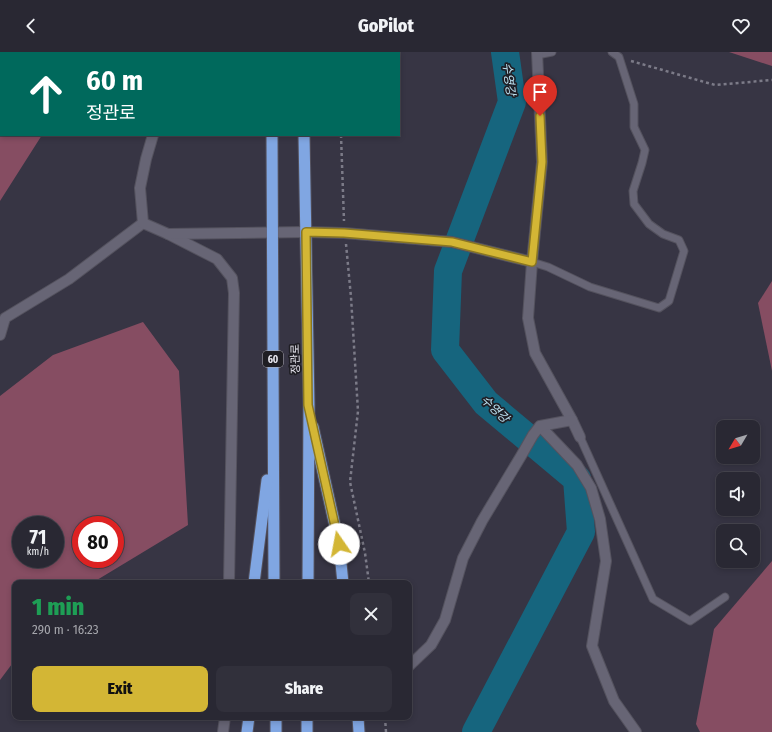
<!DOCTYPE html>
<meta charset="utf-8">
<style>
:root{--surface:#292833;--page:#31303b;--text:#f1f3f6;--muted:#a5a6ac;--line:#45444e;--accent:#d3b635}
body{margin:0;font-family:"Fira Sans Condensed","Noto Sans KR",sans-serif;background:var(--page);color:var(--text);height:100vh;display:flex;flex-direction:column;font-size:15px;white-space:nowrap}
*{box-sizing:border-box;margin:0}
p{font-size:13px;color:var(--muted)}
.icon{flex:none;width:22px;height:22px;fill:none;stroke:currentColor;stroke-width:2;stroke-linecap:round;stroke-linejoin:round}
.map{position:relative;flex:1;overflow:hidden}
.details{position:absolute;left:12px;top:528px;width:400px;height:140px;display:flex;flex-direction:column;background:var(--surface);border-radius:8px;box-shadow:0 2px 6px #0003,0 0 0 1px var(--line)}
.details>*{flex:none}
.top-card{position:absolute;left:0px;top:0px;width:400px;height:84px;box-shadow:0 2px 6px #0003,0 0 0 1px var(--line);background:#00695c;color:#fff;overflow:hidden}
.needle{width:26px;rotate:232deg}
.fabs{position:absolute;left:716px;top:368px;display:grid;gap:8px}
.fabs a{display:grid;place-items:center;width:44px;height:44px;border-radius:8px;background:var(--surface);box-shadow:0 2px 6px #0003,0 0 0 1px var(--line);font-size:20px}
.speed{position:absolute;left:12px;top:464px;display:flex;gap:8px;font-size:20px;font-weight:700;text-align:center}
.speed>*{display:grid;place-content:center;width:52px;height:52px;border-radius:50%;background:var(--surface);box-shadow:0 2px 6px #0003,0 0 0 1px var(--line);line-height:1}
.speed small{font-size:10px;font-weight:400}
.speed .limit{border:6px solid #d22;background:#fff;color:#111}
.pin{position:absolute;display:grid;place-items:center;width:34px;height:34px;color:#fff;margin:-41px -17px;border-radius:50% 50% 50% 0;rotate:-45deg;box-shadow:0 0 4px #0007}
.pin .icon{rotate:45deg}
.me{position:absolute;width:44px;margin:-22px;rotate:348deg;stroke-linejoin:round;filter:drop-shadow(0 0 3px #0008)}
.turn{display:flex;align-items:center;gap:14px;height:84px;padding:0 20px;font-size:18px}
.turn .icon{width:52px;height:52px;stroke-width:2.5}
.turn b{display:block;font-size:28px;line-height:34px}
.round{display:grid;place-items:center;flex:none;width:42px;height:42px;border-radius:8px;background:var(--page)}
.head{display:flex;align-items:center;justify-content:space-between;height:68px;padding:0 20px}
h1{font-size:24px;font-weight:800;line-height:30px;color:#1e9e55}
.primary-button{display:flex;gap:8px;margin-top:auto;padding:8px 20px}
.primary-button a{flex:1;height:46px;border-radius:8px;background:var(--accent);color:#111;font-size:16px;font-weight:800;line-height:46px;text-align:center}
.primary-button a+a{background:var(--page);color:var(--text)}
header{display:flex;justify-content:space-between;align-items:center;height:52px;padding:0 20px;background:var(--surface);font-size:18px;font-weight:800}
.map>svg:first-child{display:block}
.forest{fill:#864d62;fill-rule:evenodd}
.lines{fill:none;stroke-linecap:round;stroke-linejoin:round}
.river{stroke:#16657e;stroke-width:28}
.service-casing{stroke:#54525e;stroke-width:9}
.minor-casing{stroke:#54525e;stroke-width:12}
.tertiary-casing{stroke:#54525e;stroke-width:12}
.trunk-casing{stroke:#54525e;stroke-width:13}
.path{stroke:#7c7b88;stroke-width:2.5;stroke-dasharray:3 3;stroke-linecap:butt}
.service{stroke:#676575;stroke-width:7}
.minor{stroke:#676575;stroke-width:10}
.tertiary{stroke:#676575;stroke-width:10}
.trunk{stroke:#80a6e2;stroke-width:11}
.route-casing{stroke:#897622;stroke-width:10}
.route{stroke:#d3b635;stroke-width:7}
.labels{text-anchor:middle;stroke-width:3.5;stroke-linejoin:round;paint-order:stroke}
.shield{fill:#1f1e24;stroke:#adacb4;stroke-width:1}
.shield-label{font-size:10px;font-weight:bold;fill:#eae9f2}
.street-label{font-size:11px;fill:#eae9f2;stroke:#1f1e24}
.water-label{font-size:12px;font-style:italic;fill:#bfe5f4;stroke:#1f1e24}
</style>
<header><svg class="icon" aria-label="back" viewBox="0 0 24 24"><path d="M15 5l-7 7 7 7"/></svg>GoPilot<svg class="icon" aria-label="heart" viewBox="0 0 24 24"><path d="M12 20l-8-8c-3-5 5-10 8-4 3-6 11-1 8 4z"/></svg></header>
<div class="map">
<svg width="772" height="680" viewBox="0 0 772 680">
<rect width="100%" height="100%" fill="#373544"/>
<g class="forest">
<path d="M 729,0 L 772,0 L 772,14 Z"/>
<path d="M 0,21 L 1,83 L 42,83 L 0,149 Z"/>
<path d="M 772,229 L 772,319 L 758,251 Z"/>
<path d="M 143,270 L 179,319 L 188,473 L 92,531 L 15,531 L 15,608 L 0,628 L 0,344 L 53,303 ZM 21,473 L 55,473 L 55,507 L 21,507 ZM 81,473 L 115,473 L 115,507 L 81,507 Z"/>
<path d="M 772,509 L 772,680 L 700,680 L 696,672 L 714,577 Z"/>
</g>
<g class="lines">
<path class="river" d="M 476,680 L 581,480 L 577,427 L 486,351 L 445,298 L 448,219 L 512,50 L 505,0"/>
<defs>
<g id="service">
<path d="M 537,3 L 552,0"/>
<path d="M 532,210 L 548,215 L 590,235 L 659,256 L 669,249 L 684,199 L 679,188 L 663,182 L 649,172 L 634,152 L 633,139 L 642,111 L 645,98 L 634,75 L 634,52 L 619,5 L 612,0"/>
<path d="M 580,385 L 653,547 L 690,569 L 725,545"/>
</g>
<g id="minor">
<path d="M 306,180 L 344,181 L 452,190 L 532,210 L 542,110 L 537,0"/>
<path d="M 168,182 L 217,207 L 232,226 L 234,241 L 229,531"/>
<path d="M 532,210 L 528,266 L 535,301 L 572,368 L 580,385"/>
<path d="M 0,283 L 5,266 L 69,227 L 143,171"/>
<path d="M 540,374 L 577,413 L 591,436 L 600,467 L 606,509 L 592,594 L 614,649 L 636,680"/>
<path d="M 409,614 L 431,593 L 445,568 L 463,506 L 482,469 L 521,404 L 533,383 L 540,374 L 572,368"/>
<path d="M 223,680 L 225,665"/>
</g>
<g id="tertiary">
<path d="M 176,1 L 176,0"/>
<path d="M 153,83 L 146,107 L 140,136 L 143,171 L 168,182 L 306,180"/>
</g>
<g id="trunk">
<path d="M 271,0 L 271,1"/>
<path d="M 303,0 L 303,1"/>
<path d="M 272,83 L 274,531"/>
<path d="M 304,83 L 309,353 L 308,531"/>
<path d="M 313,375 L 339,492 L 343,531"/>
<path d="M 254,531 L 267,428"/>
<path d="M 276,665 L 276,680"/>
<path d="M 358,665 L 359,680"/>
<path d="M 247,680 L 249,665"/>
<path d="M 307,680 L 307,665"/>
</g>
</defs>
<use href="#service" class="service-casing"/>
<use href="#minor" class="minor-casing"/>
<use href="#tertiary" class="tertiary-casing"/>
<use href="#trunk" class="trunk-casing"/>
<g class="path">
<path d="M 338,1 L 338,0"/>
<path d="M 631,9 L 715,33 L 772,28"/>
<path d="M 341,83 L 344,169"/>
<path d="M 346,192 L 351,245 L 358,359 L 350,430 L 365,501 L 369,531"/>
<path d="M 385,665 L 386,680"/>
</g>
<use href="#service" class="service"/>
<use href="#minor" class="minor"/>
<use href="#tertiary" class="tertiary"/>
<use href="#trunk" class="trunk"/>
</g>
<g class="lines">
<defs>
<path id="route" d="M 339,492 L 308,353 L 306,180 L 344,181 L 452,190 L 532,210 L 542,110 L 540,64"/>
</defs>
<use href="#route" class="route-casing"/>
<use href="#route" class="route"/>
</g>
<g class="labels">
<rect class="shield" x="263" y="299" width="20" height="16" rx="3"/>
<g class="shield-label">
<text x="273" y="311">60</text>
</g>
<g class="street-label">
<text transform="translate(295 307) rotate(-91)" y="4">정관로</text>
</g>
<g class="water-label">
<text transform="translate(509 27) rotate(83)" y="4">수영강</text>
<text transform="translate(495 357) rotate(43)" y="4">수영강</text>
</g>
</g>
</svg>
<div class="fabs">
<a><svg class="needle" viewBox="-14 -14 28 28"><path d="M0-13l5 13h-10z" fill="#e53935"/><path d="M0 13l5-13h-10z" fill="#a5a6ac"/></svg></a>
<a><svg class="icon" aria-label="sound" viewBox="0 0 24 24"><path d="M4 9h4l5-4v14l-5-4H4zM17 9q2 3 0 6"/></svg></a>
<a><svg class="icon" aria-label="search" viewBox="0 0 24 24"><circle cx="10" cy="10" r="6"/><path d="M15 15l6 6"/></svg></a>
</div>
<div class="speed"><div>71<small>km/h</small></div><div class="limit">80</div></div>
<div class="pin" style="left:540px;top:64px;background:#d93025"><svg class="icon" aria-label="arrive" viewBox="0 0 24 24"><path d="M6 21V4h12l-3 4 3 4H6"/></svg></div>
<svg class="me" style="left:339px;top:492px" viewBox="-20 -20 40 40"><circle r="19" fill="#fff"/><path d="M0-13L10 11 0 6-10 11z" fill="#d3b635"/></svg>
<div class="top-card">
<div class="turn"><svg class="icon" aria-label="ahead" viewBox="0 0 24 24"><path d="M12 20V5M6 11l6-6 6 6"/></svg><div><b>60 m</b>정관로</div></div>
</div>
<section class="details">
<div class="head"><div><h1>1 min</h1><p>290 m · 16:23</p></div><a class="round"><svg class="icon" aria-label="close" viewBox="0 0 24 24"><path d="M6 6l12 12M18 6L6 18"/></svg></a></div>
<div class="primary-button"><a>Exit</a><a>Share</a></div>
</section>
</div>
